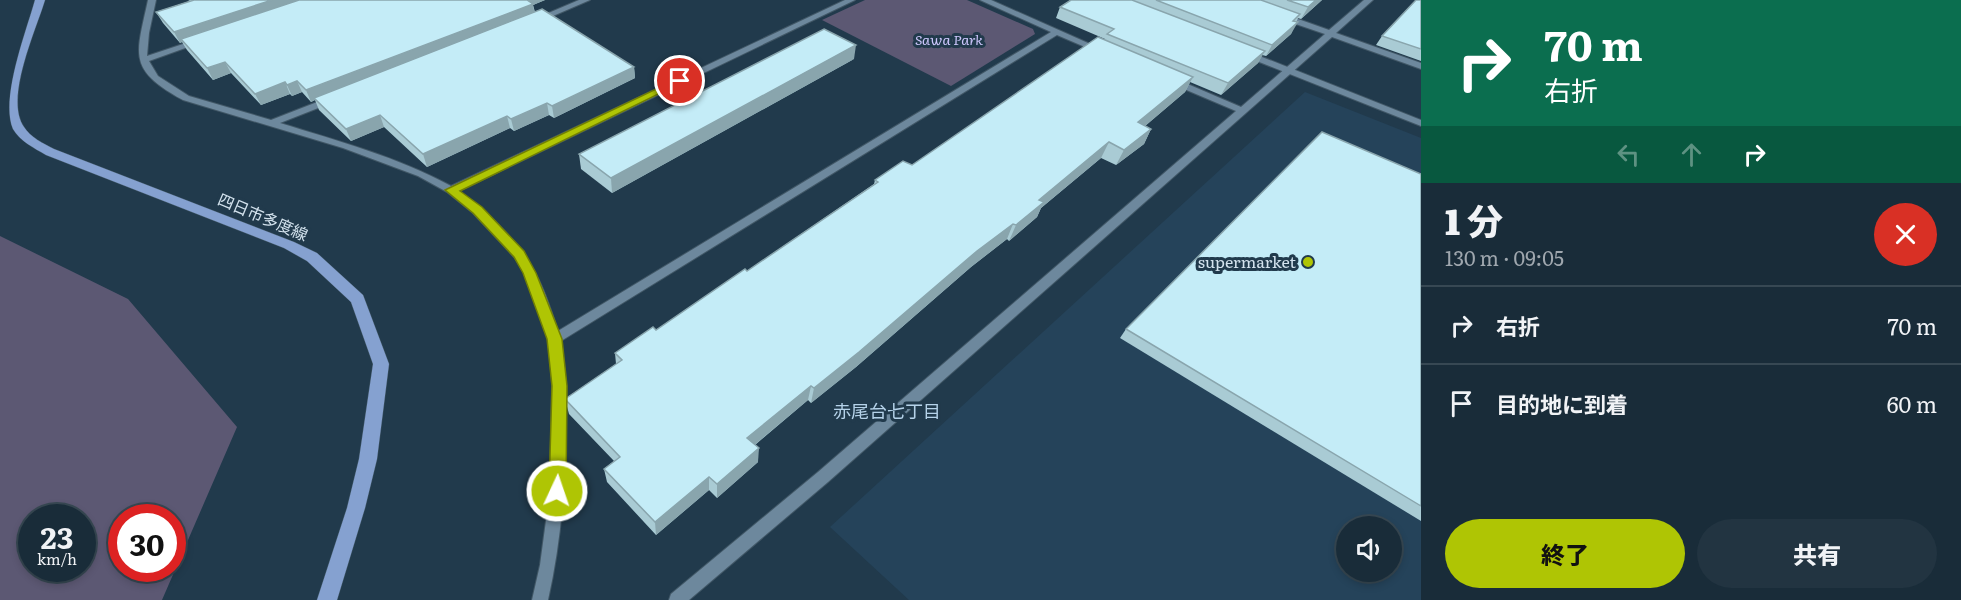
<!DOCTYPE html>
<html lang="ja">
<meta charset="utf-8">
<style>
:root{--surface:#192c39;--page:#223441;--text:#f1f3f6;--muted:#9fa7ae;--line:#374853;--accent:#afc504}
body{margin:0;font-family:Literata,"Noto Sans JP",serif;background:var(--page);color:var(--text);height:100vh;display:flex;flex-direction:column;font-size:22px;white-space:nowrap}
*{box-sizing:border-box;margin:0}
p{font-size:20px;color:var(--muted)}
.icon{flex:none;width:33px;height:33px;fill:none;stroke:currentColor;stroke-width:2;stroke-linecap:round;stroke-linejoin:round}
.map{position:relative;flex:1;overflow:hidden}
.details{display:flex;flex-direction:column;background:var(--surface);width:540px}
.details>*{flex:none}
.guide{background:#0b6e4f;color:#fff;overflow:hidden}
.buttons{position:absolute;left:1336px;top:516px;display:grid;gap:12px}
.buttons a{display:grid;place-items:center;width:66px;height:66px;border-radius:50%;background:var(--surface);box-shadow:0 3px 9px #0003,0 0 0 2px var(--line);font-size:30px}
.speed{position:absolute;left:18px;top:504px;display:flex;gap:12px;font-size:30px;font-weight:700;text-align:center}
.speed>*{display:grid;place-content:center;width:78px;height:78px;border-radius:50%;background:var(--surface);box-shadow:0 3px 9px #0003,0 0 0 2px var(--line);line-height:1}
.speed small{font-size:15px;font-weight:400}
.speed .limit{border:9px solid #d22;background:#fff;color:#111}
.pin{position:absolute;display:grid;place-items:center;width:51px;height:51px;color:#fff;margin:-26px;border:3px solid #fff;border-radius:50%;box-shadow:0 2px 6px #0007}
.me{position:absolute;width:66px;margin:-33px;rotate:3deg;stroke-linejoin:round;filter:drop-shadow(0 0 4px #0008)}
.turn{display:flex;align-items:center;gap:21px;height:126px;padding:0 24px;font-size:27px}
.turn .icon{width:78px;height:78px;stroke-width:2.5}
.turn b{display:block;font-size:42px;line-height:51px}
.lanes{display:flex;align-items:center;height:57px;padding:0 24px;background:#0003;justify-content:center;gap:30px;direction:ltr}
.lanes .off{opacity:.35}
.round{display:grid;place-items:center;flex:none;width:63px;height:63px;border-radius:32px;background:var(--page)}
.summary{display:flex;align-items:center;justify-content:space-between;height:102px;padding:0 24px}
h1{font-size:36px;font-weight:800;line-height:45px}
.action{display:flex;gap:12px;margin-top:auto;padding:12px 24px}
.action a{flex:1;height:69px;border-radius:36px;background:var(--accent);color:#111;font-size:24px;font-weight:800;line-height:69px;text-align:center}
.action a+a{background:var(--page);color:var(--text)}
ul{padding:0;list-style:none}
li{display:flex;align-items:center;gap:18px;height:78px;padding:0 24px;border-top:2px solid var(--line)}
li div{flex:1}
li b{display:block;font-size:22px}
li em{font-style:normal}
main{display:flex;flex:1;min-height:0}
.map>svg:first-child{display:block}
.built{fill:#25435a;fill-rule:evenodd}
.green{fill:#5c5873;fill-rule:evenodd}
.lines{fill:none;stroke-linecap:round;stroke-linejoin:round}
.minor-casing{stroke:#415766;stroke-width:2}
.tertiary-casing{stroke:#415766;stroke-width:2}
.primary-casing{stroke:#415766;stroke-width:1}
.minor{fill:#6d889d;fill-rule:evenodd}
.tertiary{fill:#6d889d;fill-rule:evenodd}
.primary{fill:#85a1d0;fill-rule:evenodd}
.wall{fill:#a9cbd4}
.shaded-wall{fill:#89a5ad}
.building{fill:#c4ecf7;stroke:#89a5ad;stroke-width:1.5}
.route{fill:#afc504;stroke:#728003;stroke-width:1.5}
.poi-dot{fill:#afc504;stroke:#213a4c;stroke-width:2}
.labels{text-anchor:middle;stroke-width:6;stroke-linejoin:round;paint-order:stroke}
.far-park-label{font-size:14px;font-style:italic;fill:#cec7fd;stroke:#213a4c}
.street-label{font-size:16px;fill:#d4e3ee;stroke:#213a4c}
.poi-label{font-size:16px;fill:#d4e3ee;stroke:#213a4c;text-anchor:end}
.neighbourhood-label{font-size:18px;fill:#b5d2e9;stroke:#213a4c}
</style>
<main>
<div class="map">
<svg width="1421" height="600" viewBox="0 0 1421 600">
<rect width="100%" height="100%" fill="#213a4c"/>
<path class="built" d="M 1305,92 L 1421,138 L 1421,600 L 909,600 L 830,527 ZM 1347,526 L 1392,526 L 1392,572 L 1347,572 Z"/>
<g class="green">
<path d="M 865,0 L 967,0 L 1033,29 L 1035,34 L 951,86 L 822,20 Z"/>
<path d="M 0,236 L 128,299 L 237,427 L 162,600 L 0,600 ZM 32,518 L 82,518 L 82,568 L 32,568 ZM 122,518 L 172,518 L 172,568 L 122,568 Z"/>
</g>
<g class="lines">
<defs>
<g id="minor">
<path d="M 148,0 L 156,0 L 149,33 L 147,56 L 195,40 L 202,42 L 149,61 L 158,76 L 189,96 L 271,120 L 330,97 L 336,97 L 336,101 L 280,123 C 338,141 398,157 451,186 L 845,0 L 855,0 L 459,191 C 487,212 517,239 534,271 C 545,289 551,311 558,331 L 1051,32 L 980,0 L 991,0 L 1106,51 L 1099,53 L 1057,35 L 561,341 C 569,427 567,515 548,600 L 532,600 L 540,565 L 550,491 L 552,386 L 549,339 L 524,273 L 515,258 L 473,213 L 447,192 L 418,176 L 343,148 L 183,100 C 127,69 136,56 148,0 Z"/>
<path d="M 579,0 L 590,0 L 539,22 L 532,20 Z"/>
<path d="M 1364,0 L 1373,0 L 1336,33 L 1421,63 L 1421,69 L 1332,37 L 828,482 L 689,600 L 669,600 L 671,594 L 818,472 L 1236,111 L 1170,83 L 1170,79 L 1176,79 L 1241,107 L 1325,34 L 1278,18 L 1278,14 L 1284,14 L 1329,30 Z"/>
</g>
<path id="tertiary" d="M 1247,51 L 1421,120 L 1421,126 L 1244,56 L 1243,54 Z"/>
<path id="primary" d="M 35,0 L 45,0 C 36,30 4,99 24,127 C 30,137 44,144 54,149 L 294,242 L 317,253 L 363,295 L 389,364 L 377,459 L 365,508 L 337,600 L 317,600 L 347,508 L 359,459 L 373,364 L 351,302 L 307,261 L 284,248 L 46,155 C 34,148 20,141 13,129 C 0,99 26,32 35,0 Z"/>
</defs>
<use href="#minor" class="minor-casing"/>
<use href="#tertiary" class="tertiary-casing"/>
<use href="#primary" class="primary-casing"/>
<use href="#minor" class="minor"/>
<use href="#tertiary" class="tertiary"/>
<use href="#primary" class="primary"/>
</g>
<g class="wall">
<path d="M 188,0 L 545,0 L 533,5 L 535,12 L 634,67 L 635,78 L 554,118 L 549,115 L 514,131 L 510,128 L 427,167 L 384,127 L 351,141 L 319,110 L 315,100 L 311,102 L 302,92 L 292,96 L 290,94 L 261,105 L 231,73 L 213,80 L 187,50 L 182,42 L 180,43 L 163,23 L 156,12 L 190,1 Z"/>
<path d="M 1071,0 L 1322,0 L 1301,19 L 1298,18 L 1291,34 L 1266,56 L 1262,55 L 1258,63 L 1221,95 L 1190,82 L 1185,92 L 1145,126 L 1151,129 L 1144,144 L 1116,165 L 1101,158 L 1041,208 L 1037,217 L 1009,241 L 1007,239 L 971,267 L 856,367 L 811,403 L 808,400 L 755,445 L 758,462 L 717,498 L 709,490 L 656,535 L 607,482 L 604,469 L 614,461 L 569,414 L 565,399 L 616,364 L 615,353 L 656,330 L 747,271 L 874,184 L 875,180 L 912,165 L 1105,40 L 1105,39 L 1056,18 L 1060,7 Z"/>
<path d="M 1421,0 L 1421,61 L 1376,45 L 1382,36 Z"/>
<path d="M 854,59 L 612,193 L 581,169 L 579,154 Z"/>
<path d="M 1421,174 L 1421,521 L 1120,338 L 1126,329 Z"/>
</g>
<g class="shaded-wall">
<path d="M 272,0 L 309,0 L 181,39 L 182,42 L 180,43 L 174,32 Z"/>
<path d="M 523,0 L 545,0 L 533,5 L 535,15 L 314,98 L 315,100 L 311,102 L 306,90 Z"/>
<path d="M 1316,0 L 1322,0 L 1301,19 L 1308,7 Z"/>
<path d="M 1298,22 L 1291,34 L 1266,56 L 1272,45 Z"/>
<path d="M 856,45 L 854,59 L 612,193 L 611,178 Z"/>
<path d="M 1265,51 L 1258,63 L 1221,95 L 1228,83 Z"/>
<path d="M 225,62 L 231,73 L 213,80 L 207,68 Z"/>
<path d="M 634,67 L 635,78 L 554,118 L 552,106 Z"/>
<path d="M 1193,77 L 1185,92 L 1131,138 L 1138,122 Z"/>
<path d="M 297,81 L 302,92 L 292,96 L 287,85 Z"/>
<path d="M 285,82 L 290,94 L 261,105 L 255,94 Z"/>
<path d="M 547,103 L 549,115 L 514,131 L 511,119 Z"/>
<path d="M 380,115 L 384,127 L 351,141 L 346,129 Z"/>
<path d="M 507,116 L 510,128 L 427,167 L 423,154 Z"/>
<path d="M 1151,129 L 1144,144 L 1116,165 L 1124,150 Z"/>
<path d="M 1109,142 L 1101,158 L 1041,208 L 1037,217 L 1009,241 L 1016,225 L 1039,200 Z"/>
<path d="M 1013,224 L 1007,239 L 971,267 L 856,367 L 811,403 L 814,388 L 977,251 Z"/>
<path d="M 811,386 L 808,400 L 746,452 L 747,438 Z"/>
<path d="M 759,448 L 758,462 L 717,498 L 717,484 Z"/>
<path d="M 709,477 L 709,490 L 656,535 L 655,522 Z"/>
</g>
<g class="building">
<path d="M 194,0 L 193,0 L 272,0 L 174,32 L 156,12 Z"/>
<path d="M 299,0 L 527,0 L 533,4 L 306,90 L 297,81 L 287,85 L 285,82 L 255,94 L 225,62 L 207,68 L 181,39 Z"/>
<path d="M 1071,0 L 1132,0 L 1265,51 L 1228,83 L 1107,34 L 1114,29 L 1060,7 Z"/>
<path d="M 1156,0 L 1261,0 L 1300,14 L 1293,21 L 1298,22 L 1272,45 Z"/>
<path d="M 1287,0 L 1316,0 L 1308,7 Z"/>
<path d="M 1416,0 L 1421,0 L 1421,49 L 1382,36 Z"/>
<path d="M 542,9 L 634,67 L 552,106 L 547,103 L 511,119 L 507,116 L 423,154 L 380,115 L 346,129 L 314,98 Z"/>
<path d="M 824,29 L 856,45 L 611,178 L 579,154 Z"/>
<path d="M 1098,37 L 1193,77 L 1138,122 L 1151,129 L 1124,150 L 1109,142 L 1039,200 L 1044,202 L 1016,225 L 1013,224 L 977,251 L 859,352 L 814,388 L 811,386 L 747,438 L 759,448 L 717,484 L 709,477 L 655,522 L 604,469 L 620,457 L 565,399 L 622,360 L 615,353 L 653,327 L 656,330 L 745,269 L 747,271 L 878,182 L 875,180 L 903,161 L 912,165 Z"/>
<path d="M 1322,132 L 1421,174 L 1421,506 L 1126,329 Z"/>
</g>
<path class="route" d="M 677,79 L 685,81 L 460,191 L 482,207 L 524,251 L 536,273 L 562,339 L 567,386 L 566,491 L 563,497 L 557,499 L 551,497 L 549,491 L 552,386 L 547,339 L 523,273 L 514,257 L 473,213 L 445,190 Z"/>
<circle class="poi-dot" cx="1308" cy="262" r="6"/>
<g class="labels">
<g class="far-park-label">
<text x="949" y="45">Sawa Park</text>
</g>
<g class="street-label">
<text transform="translate(263 217) rotate(23)" y="6">四日市多度線</text>
</g>
<g class="poi-label">
<text x="1296" y="268">supermarket</text>
</g>
<g class="neighbourhood-label">
<text x="887" y="418">赤尾台七丁目</text>
</g>
</g>
</svg>
<div class="buttons">
<a><svg class="icon" aria-label="sound" viewBox="0 0 24 24"><path d="M4 9h4l5-4v14l-5-4H4zM17 9q2 3 0 6"/></svg></a>
</div>
<div class="speed"><div>23<small>km/h</small></div><div class="limit">30</div></div>
<div class="pin" style="left:680px;top:81px;background:#d93025"><svg class="icon" aria-label="arrive" viewBox="0 0 24 24"><path d="M6 21V4h12l-3 4 3 4H6"/></svg></div>
<svg class="me" style="left:557px;top:491px" viewBox="-20 -20 40 40"><circle r="17" fill="#afc504" stroke="#fff" stroke-width="3"/><path d="M0-11L8 9 0 5-8 9z" fill="#fff"/></svg>
</div>
<section class="details">
<div class="guide">
<div class="turn"><svg class="icon" aria-label="right" viewBox="0 0 24 24"><path d="M7 20v-9h11M14 6l5 5-5 5"/></svg><div><b>70 m</b>右折</div></div>
<div class="lanes"><svg class="icon off" aria-label="left" viewBox="0 0 24 24"><path d="M17 20v-9H6M10 6l-5 5 5 5"/></svg><svg class="icon off" aria-label="ahead" viewBox="0 0 24 24"><path d="M12 20V5M6 11l6-6 6 6"/></svg><svg class="icon" aria-label="right" viewBox="0 0 24 24"><path d="M7 20v-9h11M14 6l5 5-5 5"/></svg></div>
</div>
<div class="summary"><div><h1>1 分</h1><p>130 m · 09:05</p></div><a class="round" style="background:#d93025;color:#fff"><svg class="icon" aria-label="close" viewBox="0 0 24 24"><path d="M6 6l12 12M18 6L6 18"/></svg></a></div>
<ul>
<li><svg class="icon" aria-label="right" viewBox="0 0 24 24"><path d="M7 20v-9h11M14 6l5 5-5 5"/></svg><div><b>右折</b></div><em>70 m</em></li>
<li><svg class="icon" aria-label="arrive" viewBox="0 0 24 24"><path d="M6 21V4h12l-3 4 3 4H6"/></svg><div><b>目的地に到着</b></div><em>60 m</em></li>
</ul>
<div class="action"><a>終了</a><a>共有</a></div>
</section>
</main>
